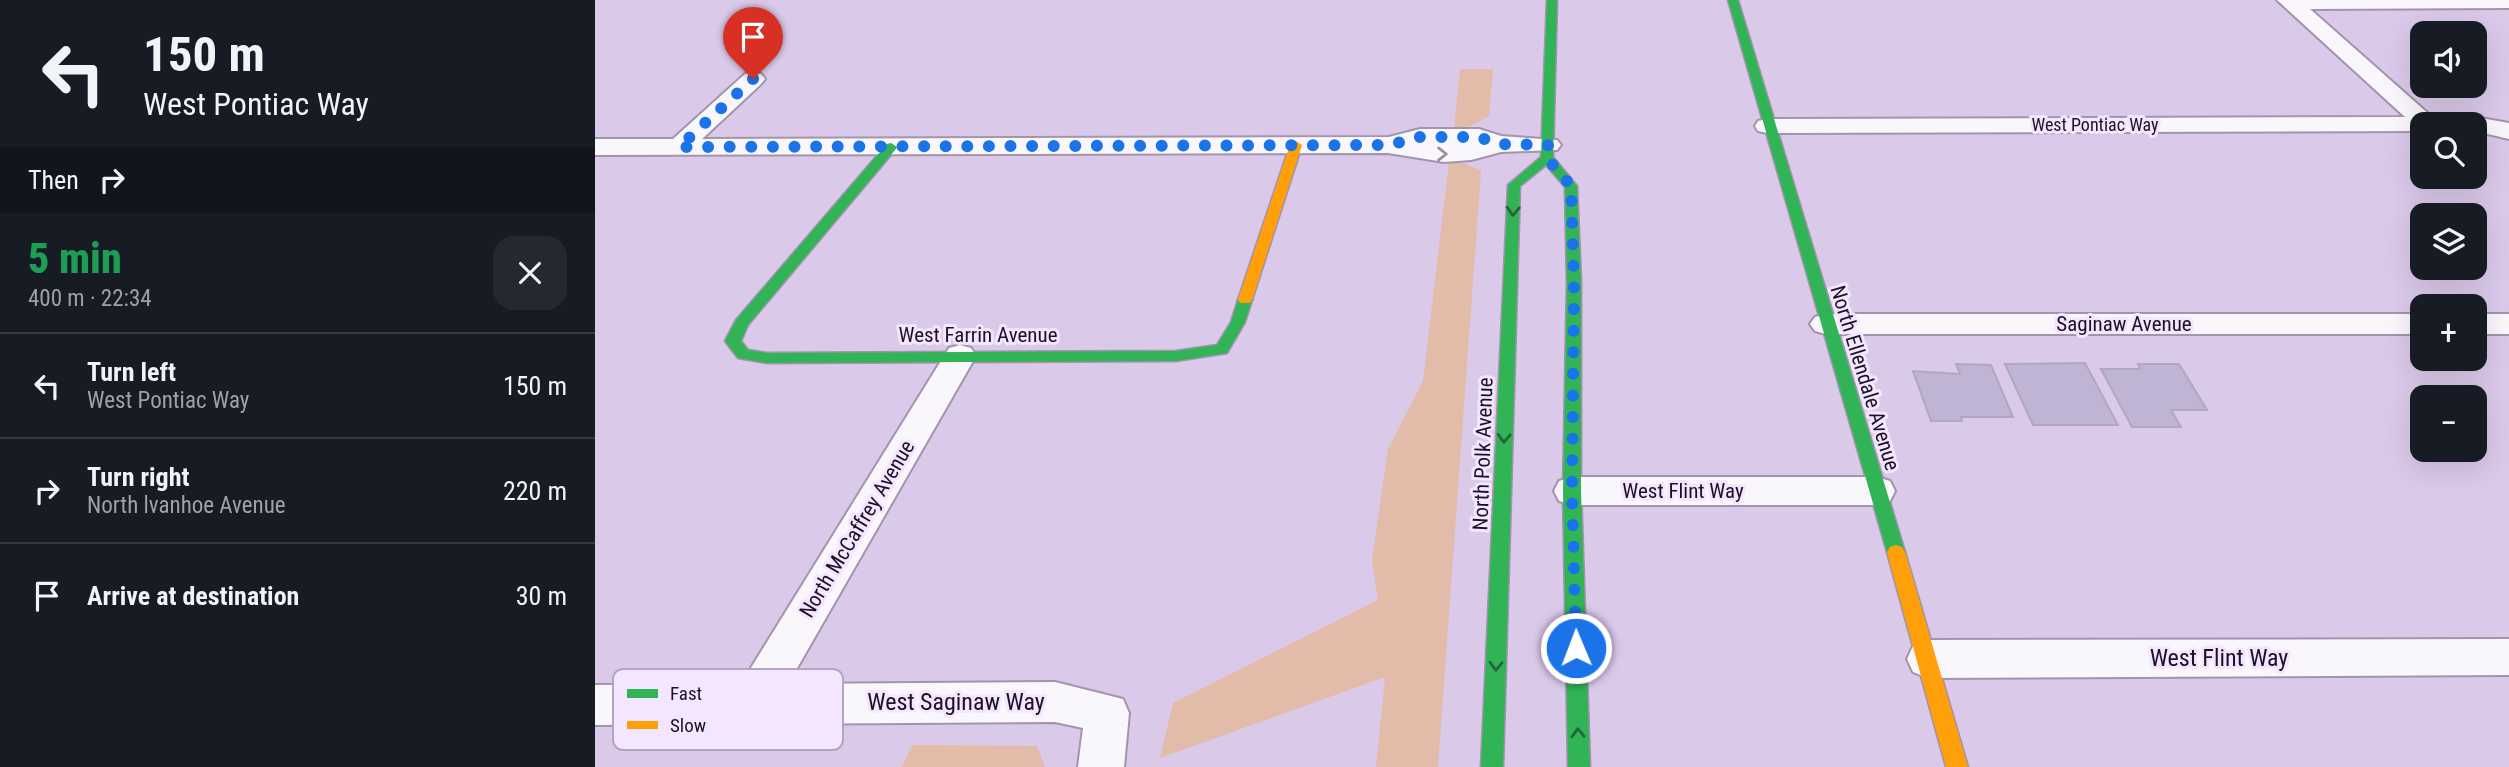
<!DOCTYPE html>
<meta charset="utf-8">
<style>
:root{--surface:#171b24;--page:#242831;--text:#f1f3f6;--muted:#9ea1a6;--line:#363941}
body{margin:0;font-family:"Roboto Condensed",sans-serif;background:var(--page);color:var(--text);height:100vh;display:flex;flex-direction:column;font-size:26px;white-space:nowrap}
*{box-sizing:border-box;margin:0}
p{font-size:23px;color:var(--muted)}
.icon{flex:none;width:38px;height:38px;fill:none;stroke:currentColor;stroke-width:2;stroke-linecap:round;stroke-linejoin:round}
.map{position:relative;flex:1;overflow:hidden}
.side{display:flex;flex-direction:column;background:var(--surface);width:595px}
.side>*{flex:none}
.banner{background:#171b24;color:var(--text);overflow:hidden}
.buttons{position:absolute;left:1815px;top:21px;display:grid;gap:14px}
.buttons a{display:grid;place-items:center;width:77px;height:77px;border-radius:14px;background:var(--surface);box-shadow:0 7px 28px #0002;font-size:35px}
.pin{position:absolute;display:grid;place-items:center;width:60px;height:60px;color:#fff;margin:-72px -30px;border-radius:50% 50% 50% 0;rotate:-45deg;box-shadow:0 0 7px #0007}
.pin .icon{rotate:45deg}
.me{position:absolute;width:77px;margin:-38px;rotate:359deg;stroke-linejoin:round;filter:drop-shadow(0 0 5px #0008)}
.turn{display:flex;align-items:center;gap:24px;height:147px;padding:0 28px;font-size:32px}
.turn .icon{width:91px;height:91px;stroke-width:2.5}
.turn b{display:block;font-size:49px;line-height:60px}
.then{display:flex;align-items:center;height:66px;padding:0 28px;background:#0003;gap:14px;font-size:26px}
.round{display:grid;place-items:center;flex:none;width:74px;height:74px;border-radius:21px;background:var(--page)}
.head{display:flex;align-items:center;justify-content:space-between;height:119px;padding:0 28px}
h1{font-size:42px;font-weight:800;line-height:52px;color:#1e9e55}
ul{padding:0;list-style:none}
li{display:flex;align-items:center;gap:21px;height:105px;padding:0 28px;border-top:2px solid var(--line)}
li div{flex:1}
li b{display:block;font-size:26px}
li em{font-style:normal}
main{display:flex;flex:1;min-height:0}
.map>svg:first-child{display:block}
.green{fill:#e2bca9}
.building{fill:#bfb4d4;stroke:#b1a7c1;stroke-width:2}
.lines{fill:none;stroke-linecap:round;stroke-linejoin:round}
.street-casing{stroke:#a294ad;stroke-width:4}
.fast-casing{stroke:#a294ad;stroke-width:3}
.slow-casing{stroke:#a294ad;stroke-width:3}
.street{fill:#faf7fc;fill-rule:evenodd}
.fast{fill:#30b455;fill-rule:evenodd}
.slow{fill:#ff9f0a;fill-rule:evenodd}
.oneway{stroke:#97909c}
.oneway2{stroke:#26623e}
.route{stroke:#1a73e8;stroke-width:12;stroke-dasharray:0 21.6}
.labels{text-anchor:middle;stroke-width:6;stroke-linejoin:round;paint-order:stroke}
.far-street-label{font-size:18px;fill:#1d1126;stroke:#f3e6fe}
.street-label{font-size:21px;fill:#1d1126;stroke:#f3e6fe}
.near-street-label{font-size:24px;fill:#1d1126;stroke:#f3e6fe}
.key{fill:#f3e6fe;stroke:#b3a6bd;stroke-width:2}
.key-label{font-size:19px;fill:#1d1126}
</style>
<main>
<section class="side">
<div class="banner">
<div class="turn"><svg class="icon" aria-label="left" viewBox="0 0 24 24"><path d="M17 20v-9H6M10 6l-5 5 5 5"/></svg><div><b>150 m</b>West Pontiac Way</div></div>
<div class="then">Then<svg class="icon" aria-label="right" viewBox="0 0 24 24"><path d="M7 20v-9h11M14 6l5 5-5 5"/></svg></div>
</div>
<div class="head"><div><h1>5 min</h1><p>400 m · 22:34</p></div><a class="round"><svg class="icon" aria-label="close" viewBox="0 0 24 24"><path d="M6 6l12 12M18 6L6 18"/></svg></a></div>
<ul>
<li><svg class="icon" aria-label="left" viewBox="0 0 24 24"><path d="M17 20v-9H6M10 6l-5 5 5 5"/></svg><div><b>Turn left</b><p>West Pontiac Way</p></div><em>150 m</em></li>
<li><svg class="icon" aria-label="right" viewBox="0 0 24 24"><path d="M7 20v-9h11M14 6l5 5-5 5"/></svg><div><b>Turn right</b><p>North lvanhoe Avenue</p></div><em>220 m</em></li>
<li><svg class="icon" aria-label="arrive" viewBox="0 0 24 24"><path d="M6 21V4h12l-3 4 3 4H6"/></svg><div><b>Arrive at destination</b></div><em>30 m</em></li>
</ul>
</section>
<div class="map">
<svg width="1914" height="767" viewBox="0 0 1914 767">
<rect width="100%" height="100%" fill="#dbc9ea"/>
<g class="green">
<path d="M 865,69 L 898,69 L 894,116 L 872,128 L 859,129 Z"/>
<path d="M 854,162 L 866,162 L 886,171 L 843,767 L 781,767 L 790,677 L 565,758 L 578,703 L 783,600 L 777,560 L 793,449 L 828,381 Z"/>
<path d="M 317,745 L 442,746 L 450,767 L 307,767 Z"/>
</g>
<g class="building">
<path d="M 1490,363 L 1523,425 L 1438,425 L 1410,364 Z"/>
<path d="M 1361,364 L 1396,365 L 1418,417 L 1366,417 L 1367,421 L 1336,421 L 1318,371 L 1365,374 Z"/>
<path d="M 1543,364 L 1584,364 L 1612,410 L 1576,410 L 1586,427 L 1537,427 L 1506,369 L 1545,369 Z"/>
</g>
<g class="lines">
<defs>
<g id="street">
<path d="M 1682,0 L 1914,0 L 1914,8 L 1715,9 L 1845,124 L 1827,124 L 1827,131 L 1172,133 L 1163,131 L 1160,126 L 1163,121 L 1172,119 L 1810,117 Z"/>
<path d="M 158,72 L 166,74 L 170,79 L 166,84 L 107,139 L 794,137 L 825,129 L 884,129 L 906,136 L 962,140 L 966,145 L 962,150 L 906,152 L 876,160 L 849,162 L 793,153 L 0,155 L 0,139 L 78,139 L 150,74 Z"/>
<path d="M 1880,117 L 1914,123 L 1914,139 L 1880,131 L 1880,124 L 1868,124 L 1871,119 Z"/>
<path d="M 1231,314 L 1827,314 L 1827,334 L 1231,334 L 1220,331 L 1215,324 L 1220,317 Z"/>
<rect x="1880" y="314" width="34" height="20"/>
<path d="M 365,345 L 376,348 L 381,356 L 193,684 L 460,682 L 528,699 L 534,713 L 529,767 L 483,767 L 488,728 L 460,722 L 0,725 L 0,685 L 146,684 L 354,348 Z"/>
<path d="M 977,477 L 1282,477 L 1295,481 L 1300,491 L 1295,501 L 1282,505 L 977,505 L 964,501 L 959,491 L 964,481 Z"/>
<path d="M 1914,639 L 1914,675 L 1333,678 L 1318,672 L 1312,659 L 1318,646 L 1333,640 Z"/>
</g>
<g id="fast">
<path d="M 952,0 L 962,0 L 958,157 L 982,186 L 986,282 L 986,491 L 995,767 L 973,767 L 968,491 L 972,282 L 970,187 L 951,165 L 925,186 L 908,767 L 886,767 L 913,185 L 946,157 Z"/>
<path d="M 1133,0 L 1143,0 L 1310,552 L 1307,557 L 1301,559 L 1295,557 L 1292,552 Z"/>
<path d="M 296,143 L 302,147 L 300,150 L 153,325 L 146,341 L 153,350 L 172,353 L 581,351 L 622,345 L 636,322 L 643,300 L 650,295 L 657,300 L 650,322 L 632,353 L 581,361 L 172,363 L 143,358 L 130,341 L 141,320 L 292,144 Z"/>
</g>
<g id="slow">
<path d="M 701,141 L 707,145 L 657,300 L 655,303 L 645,303 L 643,300 L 695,145 Z"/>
<path d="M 1301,545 L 1307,547 L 1310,552 L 1373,767 L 1351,767 L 1292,552 L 1295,547 Z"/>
</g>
</defs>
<use href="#street" class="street-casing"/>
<use href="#fast" class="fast-casing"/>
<use href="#slow" class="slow-casing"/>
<use href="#street" class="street"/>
<use href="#fast" class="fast"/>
<use href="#slow" class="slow"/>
</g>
<defs><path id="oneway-chevron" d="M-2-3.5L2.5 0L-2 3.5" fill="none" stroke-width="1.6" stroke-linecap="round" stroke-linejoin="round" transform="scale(1.75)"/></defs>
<use class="oneway" href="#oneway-chevron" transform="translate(847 154)"/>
<g class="oneway2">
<use href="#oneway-chevron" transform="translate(918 211) rotate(93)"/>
<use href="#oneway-chevron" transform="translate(909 438) rotate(92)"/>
<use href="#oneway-chevron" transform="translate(901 666) rotate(92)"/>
<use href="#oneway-chevron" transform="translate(983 733) rotate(-92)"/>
</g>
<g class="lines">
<path class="route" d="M 158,79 L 84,147 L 794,145 L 825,137 L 884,137 L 903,144 L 953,145 L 952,158 L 976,186 L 979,282 L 977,491 L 981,648"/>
</g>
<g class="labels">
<g class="far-street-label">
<text x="1500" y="131">West Pontiac Way</text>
</g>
<g class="street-label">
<text x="1529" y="331">Saginaw Avenue</text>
<text x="383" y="342">West Farrin Avenue</text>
<text transform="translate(1270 378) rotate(73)" y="7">North Ellendale Avenue</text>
<text transform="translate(888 454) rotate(-88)" y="7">North Polk Avenue</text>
<text x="1088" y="498">West Flint Way</text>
<text transform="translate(262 529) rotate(-59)" y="7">North McCaffrey Avenue</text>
</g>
<g class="near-street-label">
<text x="1624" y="666">West Flint Way</text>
<text x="361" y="710">West Saginaw Way</text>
</g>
</g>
<rect x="18" y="669" width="230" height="81" rx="10" class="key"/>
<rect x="32" y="689" width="31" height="9" fill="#30b455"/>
<rect x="32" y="721" width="31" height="8" fill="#ff9f0a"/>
<g class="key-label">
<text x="75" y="700">Fast</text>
<text x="75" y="732">Slow</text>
</g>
</svg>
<div class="buttons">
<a><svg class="icon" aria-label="sound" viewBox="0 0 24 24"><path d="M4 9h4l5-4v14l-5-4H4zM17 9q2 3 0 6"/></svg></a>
<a><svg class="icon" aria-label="search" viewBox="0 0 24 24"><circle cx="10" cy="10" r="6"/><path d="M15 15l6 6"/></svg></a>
<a><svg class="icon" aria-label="layers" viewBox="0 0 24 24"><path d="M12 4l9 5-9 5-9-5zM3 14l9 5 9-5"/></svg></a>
<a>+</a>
<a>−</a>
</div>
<div class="pin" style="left:158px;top:79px;background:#d93025"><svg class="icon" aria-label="arrive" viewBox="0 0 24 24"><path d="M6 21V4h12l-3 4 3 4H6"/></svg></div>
<svg class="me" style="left:981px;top:648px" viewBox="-20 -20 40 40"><circle r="17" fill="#1a73e8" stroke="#fff" stroke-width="3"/><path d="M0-11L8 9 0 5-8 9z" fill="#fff"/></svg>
</div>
</main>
